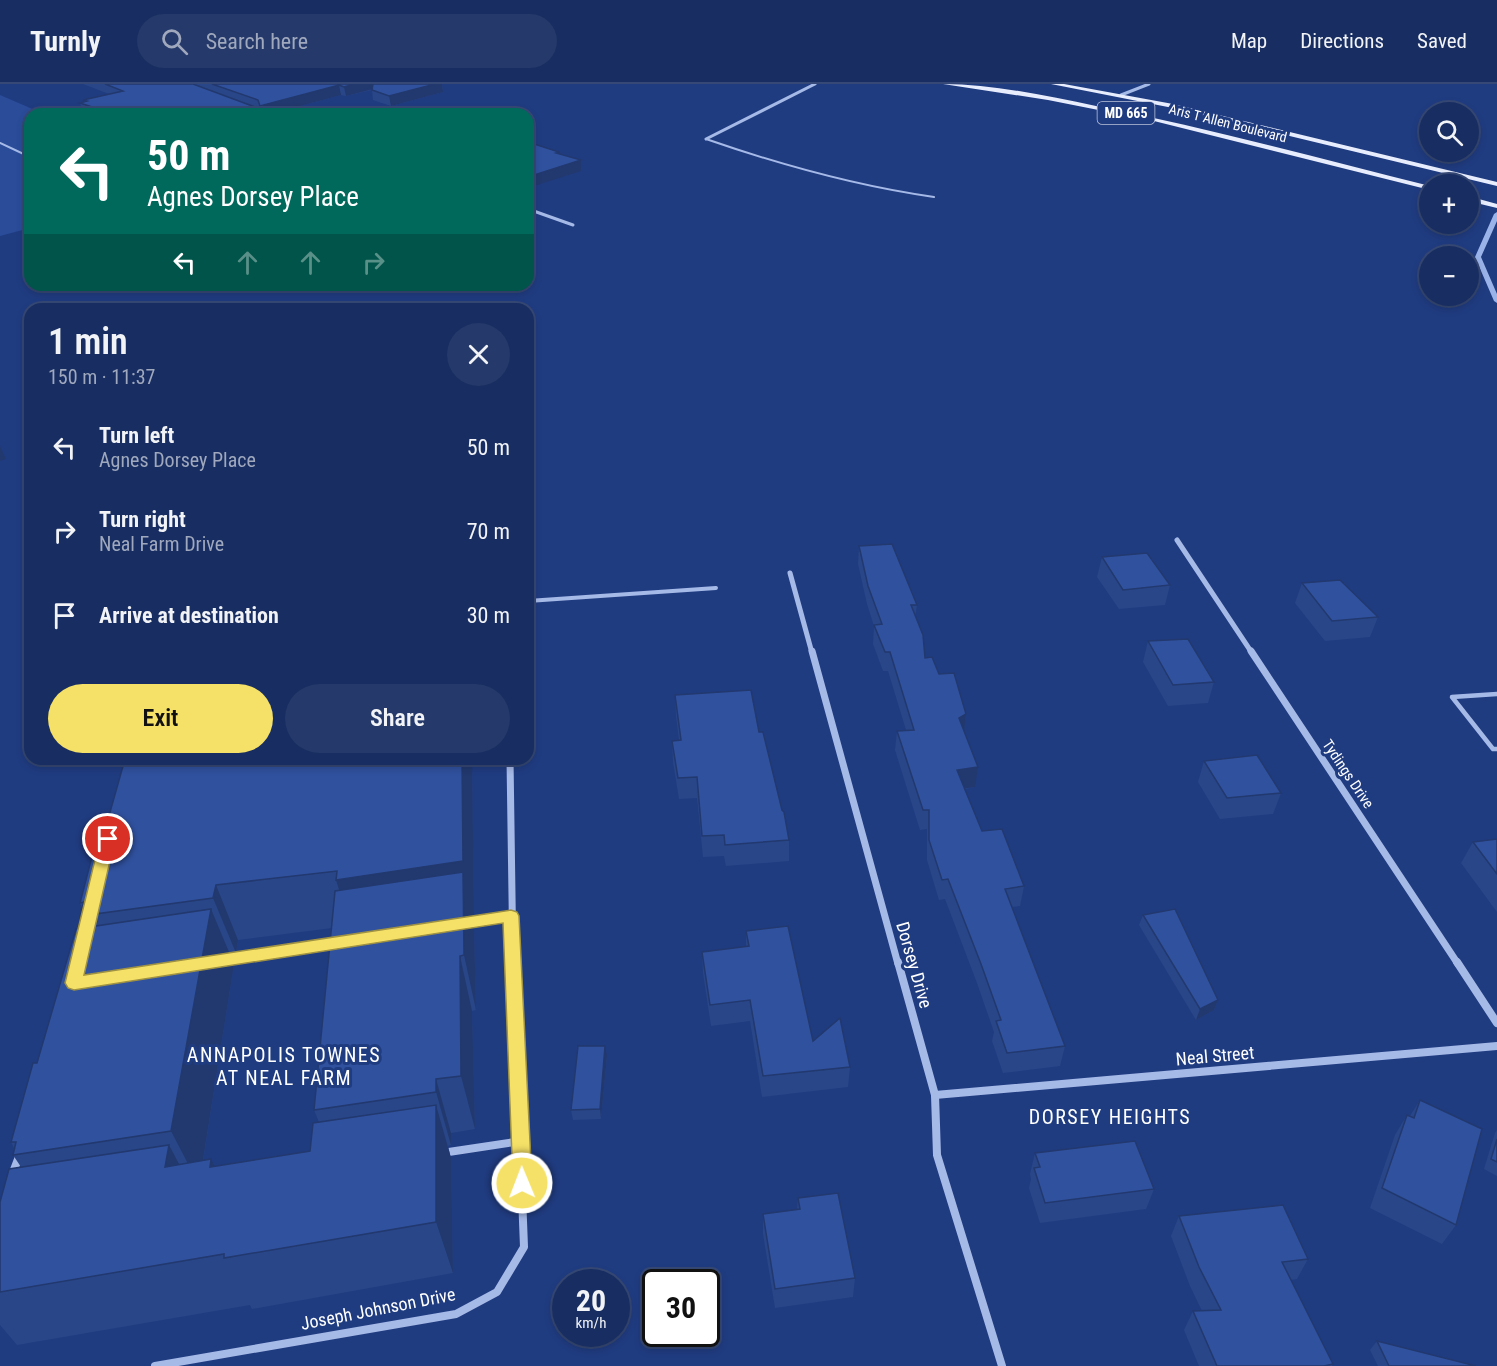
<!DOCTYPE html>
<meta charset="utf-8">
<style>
:root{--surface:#182d61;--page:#25396a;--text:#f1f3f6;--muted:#9fa8bd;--line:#364976;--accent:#f5e167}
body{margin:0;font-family:"Roboto Condensed",sans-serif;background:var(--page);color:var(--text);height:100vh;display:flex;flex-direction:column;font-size:22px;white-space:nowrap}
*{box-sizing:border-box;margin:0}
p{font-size:20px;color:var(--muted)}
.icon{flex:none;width:33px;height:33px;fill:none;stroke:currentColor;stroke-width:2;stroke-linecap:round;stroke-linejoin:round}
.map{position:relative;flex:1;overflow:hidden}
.details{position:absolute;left:24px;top:219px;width:510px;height:462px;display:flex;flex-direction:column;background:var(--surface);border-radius:18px;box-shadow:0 3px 9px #0003,0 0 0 2px var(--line)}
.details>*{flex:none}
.guide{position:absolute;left:24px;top:24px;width:510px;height:183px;border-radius:18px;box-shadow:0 3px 9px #0003,0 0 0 2px var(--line);background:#00695c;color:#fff;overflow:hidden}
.buttons{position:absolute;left:1419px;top:18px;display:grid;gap:12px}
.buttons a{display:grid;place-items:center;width:60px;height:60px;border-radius:50%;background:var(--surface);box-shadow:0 3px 9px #0003,0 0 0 2px var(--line);font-size:30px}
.speed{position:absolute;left:552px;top:1185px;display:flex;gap:12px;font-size:30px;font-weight:700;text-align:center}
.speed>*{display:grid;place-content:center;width:78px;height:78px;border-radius:50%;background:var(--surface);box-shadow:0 3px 9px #0003,0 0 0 2px var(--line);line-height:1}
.speed small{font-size:15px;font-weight:400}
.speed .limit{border:3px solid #111;border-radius:9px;background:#fff;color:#111}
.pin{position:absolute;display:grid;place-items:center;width:51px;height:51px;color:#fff;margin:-26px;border:3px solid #fff;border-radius:50%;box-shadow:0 2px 6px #0007}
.me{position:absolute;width:66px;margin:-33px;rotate:359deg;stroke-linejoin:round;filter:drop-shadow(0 0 4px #0008)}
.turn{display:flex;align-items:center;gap:21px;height:126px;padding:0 24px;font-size:27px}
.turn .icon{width:78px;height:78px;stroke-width:2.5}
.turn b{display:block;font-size:42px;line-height:51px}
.lanes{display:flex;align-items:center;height:57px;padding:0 24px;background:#0003;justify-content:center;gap:30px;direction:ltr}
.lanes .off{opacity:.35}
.round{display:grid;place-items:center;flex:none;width:63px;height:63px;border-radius:32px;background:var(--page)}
.summary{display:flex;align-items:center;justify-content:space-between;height:102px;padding:0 24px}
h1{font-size:36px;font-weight:600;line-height:45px}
.action{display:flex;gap:12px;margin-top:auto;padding:12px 24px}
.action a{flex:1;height:69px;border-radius:36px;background:var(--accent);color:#111;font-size:24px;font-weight:600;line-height:69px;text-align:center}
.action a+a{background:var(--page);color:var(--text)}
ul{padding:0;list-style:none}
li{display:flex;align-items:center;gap:18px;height:84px;padding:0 24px}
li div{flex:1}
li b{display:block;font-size:22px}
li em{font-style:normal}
header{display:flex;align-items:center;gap:36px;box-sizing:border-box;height:84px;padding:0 30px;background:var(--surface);border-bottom:2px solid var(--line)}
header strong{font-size:28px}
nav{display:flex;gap:33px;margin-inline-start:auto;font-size:21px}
.search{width:420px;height:54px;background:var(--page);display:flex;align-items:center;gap:15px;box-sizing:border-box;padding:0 21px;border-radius:33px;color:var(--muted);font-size:22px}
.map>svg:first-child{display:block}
.green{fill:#2a4c99}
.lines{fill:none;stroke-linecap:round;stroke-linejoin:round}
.stream{fill:#9ab3e9;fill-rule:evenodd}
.service-far2{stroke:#a6bae8;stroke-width:2}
.service-far1{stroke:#a6bae8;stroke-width:4}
.service{stroke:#a6bae8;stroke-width:4.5}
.minor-far3{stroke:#a6bae8;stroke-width:3}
.minor-far2{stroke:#a6bae8;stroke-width:5}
.minor-far1{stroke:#a6bae8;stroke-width:7}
.minor{stroke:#a6bae8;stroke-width:8}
.primary{fill:#e8edfe;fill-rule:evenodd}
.wall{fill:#294688;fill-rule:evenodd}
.shaded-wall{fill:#22396f}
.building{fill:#30519e;stroke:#22396f;stroke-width:1.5}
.route{fill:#f5e167;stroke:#9f9243;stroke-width:1.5}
.labels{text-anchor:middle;stroke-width:6;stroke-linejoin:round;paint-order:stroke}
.shield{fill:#203c81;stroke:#bcc4d9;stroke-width:1.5}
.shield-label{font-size:14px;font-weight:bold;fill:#fff}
.far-street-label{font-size:14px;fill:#fff;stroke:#203c81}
.street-label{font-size:15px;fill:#fff;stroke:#203c81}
.near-street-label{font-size:18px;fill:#fff;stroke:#203c81}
.near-neighbourhood-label{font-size:20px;letter-spacing:1.5px;fill:#fff;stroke:#203c81}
</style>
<header>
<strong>Turnly</strong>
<div class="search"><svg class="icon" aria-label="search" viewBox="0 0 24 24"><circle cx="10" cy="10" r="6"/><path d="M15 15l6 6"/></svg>Search here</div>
<nav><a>Map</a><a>Directions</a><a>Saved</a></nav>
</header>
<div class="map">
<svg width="1497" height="1282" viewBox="0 0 1497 1282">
<rect width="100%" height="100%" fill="#203c81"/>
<path class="green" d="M 0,11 L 44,30 L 30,30 L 30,144 L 0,152 Z"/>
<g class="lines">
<path class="stream" d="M 1497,128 L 1497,137 L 1481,173 L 1497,210 L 1497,219 L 1494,217 L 1475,173 L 1494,130 Z"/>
<g class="service-far2">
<path d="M 706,55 C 781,81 856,102 934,113"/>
<path d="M 0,59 L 30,73"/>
</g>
<path class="service-far1" d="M 528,517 L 716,504"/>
<path class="service" d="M 1497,610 L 1452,613 L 1493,665 L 1497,665"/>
<g class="minor-far3">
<path d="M 1121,11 L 1149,0"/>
<path d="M 248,26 L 259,30"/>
<path d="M 706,55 L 815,0"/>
<path d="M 528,125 L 573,141"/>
</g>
<g class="minor-far2">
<path d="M 1177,456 L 1252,569"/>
<path d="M 790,489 L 812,569"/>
</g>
<g class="minor-far1">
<path d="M 812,567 L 898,880"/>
<path d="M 1251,567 L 1458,880"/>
<path d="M 510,675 L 513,880"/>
<path d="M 467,839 L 511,832"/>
<path d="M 224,876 L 336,859"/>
</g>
<g class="minor">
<path d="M 898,878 L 935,1011 L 937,1071 L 1002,1282"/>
<path d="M 1457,878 L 1497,939"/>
<path d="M 935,1011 L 1497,962"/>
<path d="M 442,1069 L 521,1057"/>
<path d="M 12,1091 L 20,1070"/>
<path d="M 155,1282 L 456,1230 L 497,1208 L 524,1163 L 513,878"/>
</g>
<g class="primary">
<path d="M 943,0 C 994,0 1046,12 1096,22 C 1208,44 1319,74 1430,102 L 1430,106 L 1154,37 L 1048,16 Z"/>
<path d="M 1051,0 L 1064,0 L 1173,20 L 1497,98 L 1497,102 L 1173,24 Z"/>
<path d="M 1468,112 L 1497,120 L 1497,124 L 1468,117 Z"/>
</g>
</g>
<g class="wall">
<path d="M 83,0 L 442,0 L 443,8 L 391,22 L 373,16 L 372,6 L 346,12 L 341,11 L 270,30 L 261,30 L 260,26 L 255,25 L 256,30 L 80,30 L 84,29 L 83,29 L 80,19 L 84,18 L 83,16 L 109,10 Z"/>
<path d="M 859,462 L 917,521 L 915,533 L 925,574 L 939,590 L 966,630 L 964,647 L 975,703 L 965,705 L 982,747 L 1024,802 L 1020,822 L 1012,823 L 1065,962 L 1060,982 L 1003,989 L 992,957 L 994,948 L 977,899 L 945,815 L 939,816 L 927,776 L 927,745 L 920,746 L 895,666 L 897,647 L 906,646 L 888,587 L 883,587 L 873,560 L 874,542 L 867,520 L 858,480 Z"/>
<path d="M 1102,473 L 1170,501 L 1165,521 L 1119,525 L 1097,493 Z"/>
<path d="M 1302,499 L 1378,533 L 1370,553 L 1325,557 L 1295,519 Z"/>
<path d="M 1148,557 L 1214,598 L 1208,619 L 1168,622 L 1143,578 Z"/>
<path d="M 675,611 L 759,648 L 789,756 L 789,777 L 726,782 L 724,772 L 703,773 L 697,714 L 679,715 L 673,678 L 672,657 L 679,656 L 676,632 Z"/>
<path d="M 125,675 L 472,675 L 474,832 L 472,832 L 474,843 L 476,926 L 472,927 L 475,1045 L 451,1049 L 451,1061 L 448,1062 L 451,1074 L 453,1189 L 252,1225 L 250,1221 L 17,1261 L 0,1241 L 0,1118 L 21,1083 L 13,1071 L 14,1064 L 11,1058 L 37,979 L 86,844 L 80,832 L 82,824 L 80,819 L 101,760 ZM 332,844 L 314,1026 L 319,1038 L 310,1067 L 215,1083 L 203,1077 L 234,880 L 229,870 L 236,869 L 238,856 Z"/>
<path d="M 1204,677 L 1281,709 L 1273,730 L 1220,735 L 1198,698 Z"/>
<path d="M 1497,755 L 1497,828 L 1461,779 L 1473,758 Z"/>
<path d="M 1143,831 L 1218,916 L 1214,926 L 1196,936 L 1139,841 Z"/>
<path d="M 746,847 L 813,957 L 850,983 L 848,1003 L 762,1013 L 750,937 L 711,942 L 703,889 L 702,868 L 746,863 Z"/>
<path d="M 607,972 L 601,1035 L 573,1036 L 571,1026 Z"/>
<path d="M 1420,1016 L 1456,1141 L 1442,1160 L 1370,1124 L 1395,1051 L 1407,1031 L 1410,1032 Z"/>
<path d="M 1497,1046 L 1497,1092 L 1484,1085 L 1495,1049 Z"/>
<path d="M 1035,1069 L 1154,1105 L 1146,1125 L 1040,1139 L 1029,1104 L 1031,1095 L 1030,1090 Z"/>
<path d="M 798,1114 L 855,1194 L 853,1213 L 775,1224 L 763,1150 L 763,1130 L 797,1125 Z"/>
<path d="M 1179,1132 L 1308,1175 L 1297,1195 L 1290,1196 L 1333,1280 L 1332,1282 L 1199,1282 L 1184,1246 L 1193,1227 L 1202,1227 L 1190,1202 L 1171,1152 Z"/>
<path d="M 1377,1257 L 1476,1282 L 1378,1282 L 1370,1266 Z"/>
</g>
<g class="shaded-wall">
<path d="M 354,0 L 376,0 L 377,4 L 346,12 L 344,3 Z"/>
<path d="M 435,0 L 442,0 L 443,8 L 391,22 L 389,12 Z"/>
<path d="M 339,1 L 341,11 L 270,30 L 262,30 L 260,22 Z"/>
<path d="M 255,23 L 256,30 L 240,30 L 239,27 Z"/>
<path d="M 581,76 L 581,87 L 528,104 L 528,93 Z"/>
<path d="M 0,362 L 6,375 L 0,377 Z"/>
<path d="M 966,630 L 964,650 L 959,634 Z"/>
<path d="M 462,675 L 472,675 L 474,832 L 472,832 L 474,843 L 476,926 L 464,871 L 353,851 L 336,796 Z"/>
<path d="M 978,683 L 975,703 L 954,706 L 957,686 Z"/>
<path d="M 216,801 L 238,856 L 236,869 L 213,814 Z"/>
<path d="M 211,825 L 234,880 L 199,1101 L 171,1047 Z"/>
<path d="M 460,872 L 472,927 L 475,1045 L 461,992 Z"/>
<path d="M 1218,916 L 1214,926 L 1196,936 L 1200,925 Z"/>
<path d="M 605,962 L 607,972 L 601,1035 L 600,1025 Z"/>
<path d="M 436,995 L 451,1049 L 451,1061 L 436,1008 Z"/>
<path d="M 436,1021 L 451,1074 L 453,1189 L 436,1138 Z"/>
<path d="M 169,1061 L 197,1114 L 165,1083 Z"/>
<path d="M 211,1075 L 238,1128 L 210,1083 Z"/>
</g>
<g class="building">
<path d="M 105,0 L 193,0 L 255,23 L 239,27 L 246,30 L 80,30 L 98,25 L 80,19 L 87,17 L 83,16 L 123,7 Z"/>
<path d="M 212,0 L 354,0 L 344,3 L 339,1 L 260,22 L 258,16 Z"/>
<path d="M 373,0 L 435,0 L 389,12 L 372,6 Z"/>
<path d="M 528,58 L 559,68 L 556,69 L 581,76 L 528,93 Z"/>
<path d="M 892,460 L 917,521 L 911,521 L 923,551 L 925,574 L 932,573 L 939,590 L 954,589 L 966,630 L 959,634 L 978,683 L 957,686 L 982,747 L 1002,745 L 1024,802 L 1005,805 L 1065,962 L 1007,969 L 996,937 L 1001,936 L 981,880 L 948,795 L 942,796 L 929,756 L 929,726 L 923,726 L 897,647 L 914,646 L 890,568 L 885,568 L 874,541 L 882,540 L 868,502 L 859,462 Z"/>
<path d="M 1147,469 L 1170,501 L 1123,506 L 1102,473 Z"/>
<path d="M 1340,496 L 1378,533 L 1332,537 L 1302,499 Z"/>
<path d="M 1188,555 L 1214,598 L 1173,601 L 1148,557 Z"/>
<path d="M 751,606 L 759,648 L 763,648 L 782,726 L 784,728 L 789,756 L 725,761 L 724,751 L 702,752 L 697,693 L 678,694 L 672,657 L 681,656 L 675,611 Z"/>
<path d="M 1257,671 L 1281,709 L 1227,714 L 1204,677 Z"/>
<path d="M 125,675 L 462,675 L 463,777 L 336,796 L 337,787 L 216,801 L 213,814 L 80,832 L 84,818 L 80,819 L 95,761 L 101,760 Z"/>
<path d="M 1497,755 L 1497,790 L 1473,758 Z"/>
<path d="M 463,788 L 464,871 L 460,872 L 461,992 L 436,995 L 436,1008 L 314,1026 L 335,807 Z"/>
<path d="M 211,825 L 171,1047 L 13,1071 L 16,1058 L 11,1058 L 33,979 L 37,979 L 76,845 Z"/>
<path d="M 1175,825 L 1218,916 L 1200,925 L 1143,831 Z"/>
<path d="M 788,842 L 813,957 L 840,934 L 850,983 L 763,992 L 750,916 L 710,921 L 702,868 L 749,862 L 746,847 Z"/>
<path d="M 578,962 L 605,962 L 600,1025 L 571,1026 Z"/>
<path d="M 1420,1016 L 1482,1045 L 1456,1141 L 1382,1104 L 1407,1031 L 1414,1034 Z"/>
<path d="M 436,1021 L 436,1138 L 224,1174 L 224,1170 L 0,1208 L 0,1118 L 9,1085 L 169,1061 L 165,1083 L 211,1075 L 210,1083 L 310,1067 L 313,1039 Z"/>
<path d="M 1497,1055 L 1497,1078 L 1491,1075 Z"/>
<path d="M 1135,1057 L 1154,1105 L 1045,1119 L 1034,1084 L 1040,1083 L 1035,1069 Z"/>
<path d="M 838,1109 L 855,1194 L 775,1205 L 763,1130 L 800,1125 L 798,1114 Z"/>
<path d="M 1283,1121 L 1308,1175 L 1282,1178 L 1333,1280 L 1324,1282 L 1217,1282 L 1193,1227 L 1221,1226 L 1199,1183 L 1179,1132 Z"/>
<path d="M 1377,1257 L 1476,1282 L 1389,1282 Z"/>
</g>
<path class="route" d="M 108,750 L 113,751 L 115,755 L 84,891 L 511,826 L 517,828 L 519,832 L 532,1099 L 529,1105 L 522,1108 L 516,1105 L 513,1099 L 503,839 L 74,906 L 68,904 L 65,899 L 100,755 L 102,751 Z"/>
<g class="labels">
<rect class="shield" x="1097.5" y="18" width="57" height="22" rx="4.5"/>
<g class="shield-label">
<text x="1126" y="34">MD 665</text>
</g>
<g class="far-street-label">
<text transform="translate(1228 39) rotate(14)" y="5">Aris T Allen Boulevard</text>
</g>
<g class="street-label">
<text transform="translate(1348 690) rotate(56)" y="5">Tydings Drive</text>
</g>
<g class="near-street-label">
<text transform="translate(914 881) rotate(74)" y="6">Dorsey Drive</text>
<text transform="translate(1215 972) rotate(-5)" y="6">Neal Street</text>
<text transform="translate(378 1225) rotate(-11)" y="6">Joseph Johnson Drive</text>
</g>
<g class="near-neighbourhood-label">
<text x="284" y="978">ANNAPOLIS TOWNES<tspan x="284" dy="23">AT NEAL FARM</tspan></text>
<text x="1110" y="1040">DORSEY HEIGHTS</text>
</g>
</g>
</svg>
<div class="buttons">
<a><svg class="icon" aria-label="search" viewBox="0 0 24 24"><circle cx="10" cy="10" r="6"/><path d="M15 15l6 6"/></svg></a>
<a>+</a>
<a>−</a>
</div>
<div class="speed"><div>20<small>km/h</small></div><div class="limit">30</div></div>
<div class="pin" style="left:108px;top:755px;background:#d93025"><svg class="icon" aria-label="arrive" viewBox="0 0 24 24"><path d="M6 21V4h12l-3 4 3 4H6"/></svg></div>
<svg class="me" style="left:522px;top:1099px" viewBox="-20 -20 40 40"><circle r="17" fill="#f5e167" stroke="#fff" stroke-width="3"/><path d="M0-11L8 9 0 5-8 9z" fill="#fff"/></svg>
<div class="guide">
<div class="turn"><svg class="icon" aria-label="left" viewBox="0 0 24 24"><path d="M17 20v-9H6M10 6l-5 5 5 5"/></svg><div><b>50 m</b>Agnes Dorsey Place</div></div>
<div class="lanes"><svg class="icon" aria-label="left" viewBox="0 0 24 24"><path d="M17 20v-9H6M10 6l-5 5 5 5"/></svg><svg class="icon off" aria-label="ahead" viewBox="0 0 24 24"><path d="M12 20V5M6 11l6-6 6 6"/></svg><svg class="icon off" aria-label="ahead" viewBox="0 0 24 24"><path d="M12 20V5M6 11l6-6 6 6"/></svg><svg class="icon off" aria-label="right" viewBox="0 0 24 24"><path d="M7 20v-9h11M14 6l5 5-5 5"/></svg></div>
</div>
<section class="details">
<div class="summary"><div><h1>1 min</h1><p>150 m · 11:37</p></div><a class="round"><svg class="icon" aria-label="close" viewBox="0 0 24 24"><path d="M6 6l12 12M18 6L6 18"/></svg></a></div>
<ul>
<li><svg class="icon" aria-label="left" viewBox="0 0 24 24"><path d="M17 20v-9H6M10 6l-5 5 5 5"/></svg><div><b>Turn left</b><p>Agnes Dorsey Place</p></div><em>50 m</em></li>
<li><svg class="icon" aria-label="right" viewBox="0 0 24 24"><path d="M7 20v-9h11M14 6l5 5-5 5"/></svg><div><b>Turn right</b><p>Neal Farm Drive</p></div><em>70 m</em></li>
<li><svg class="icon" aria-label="arrive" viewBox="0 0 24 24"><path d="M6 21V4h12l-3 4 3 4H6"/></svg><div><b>Arrive at destination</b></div><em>30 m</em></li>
</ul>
<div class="action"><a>Exit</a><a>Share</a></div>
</section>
</div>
